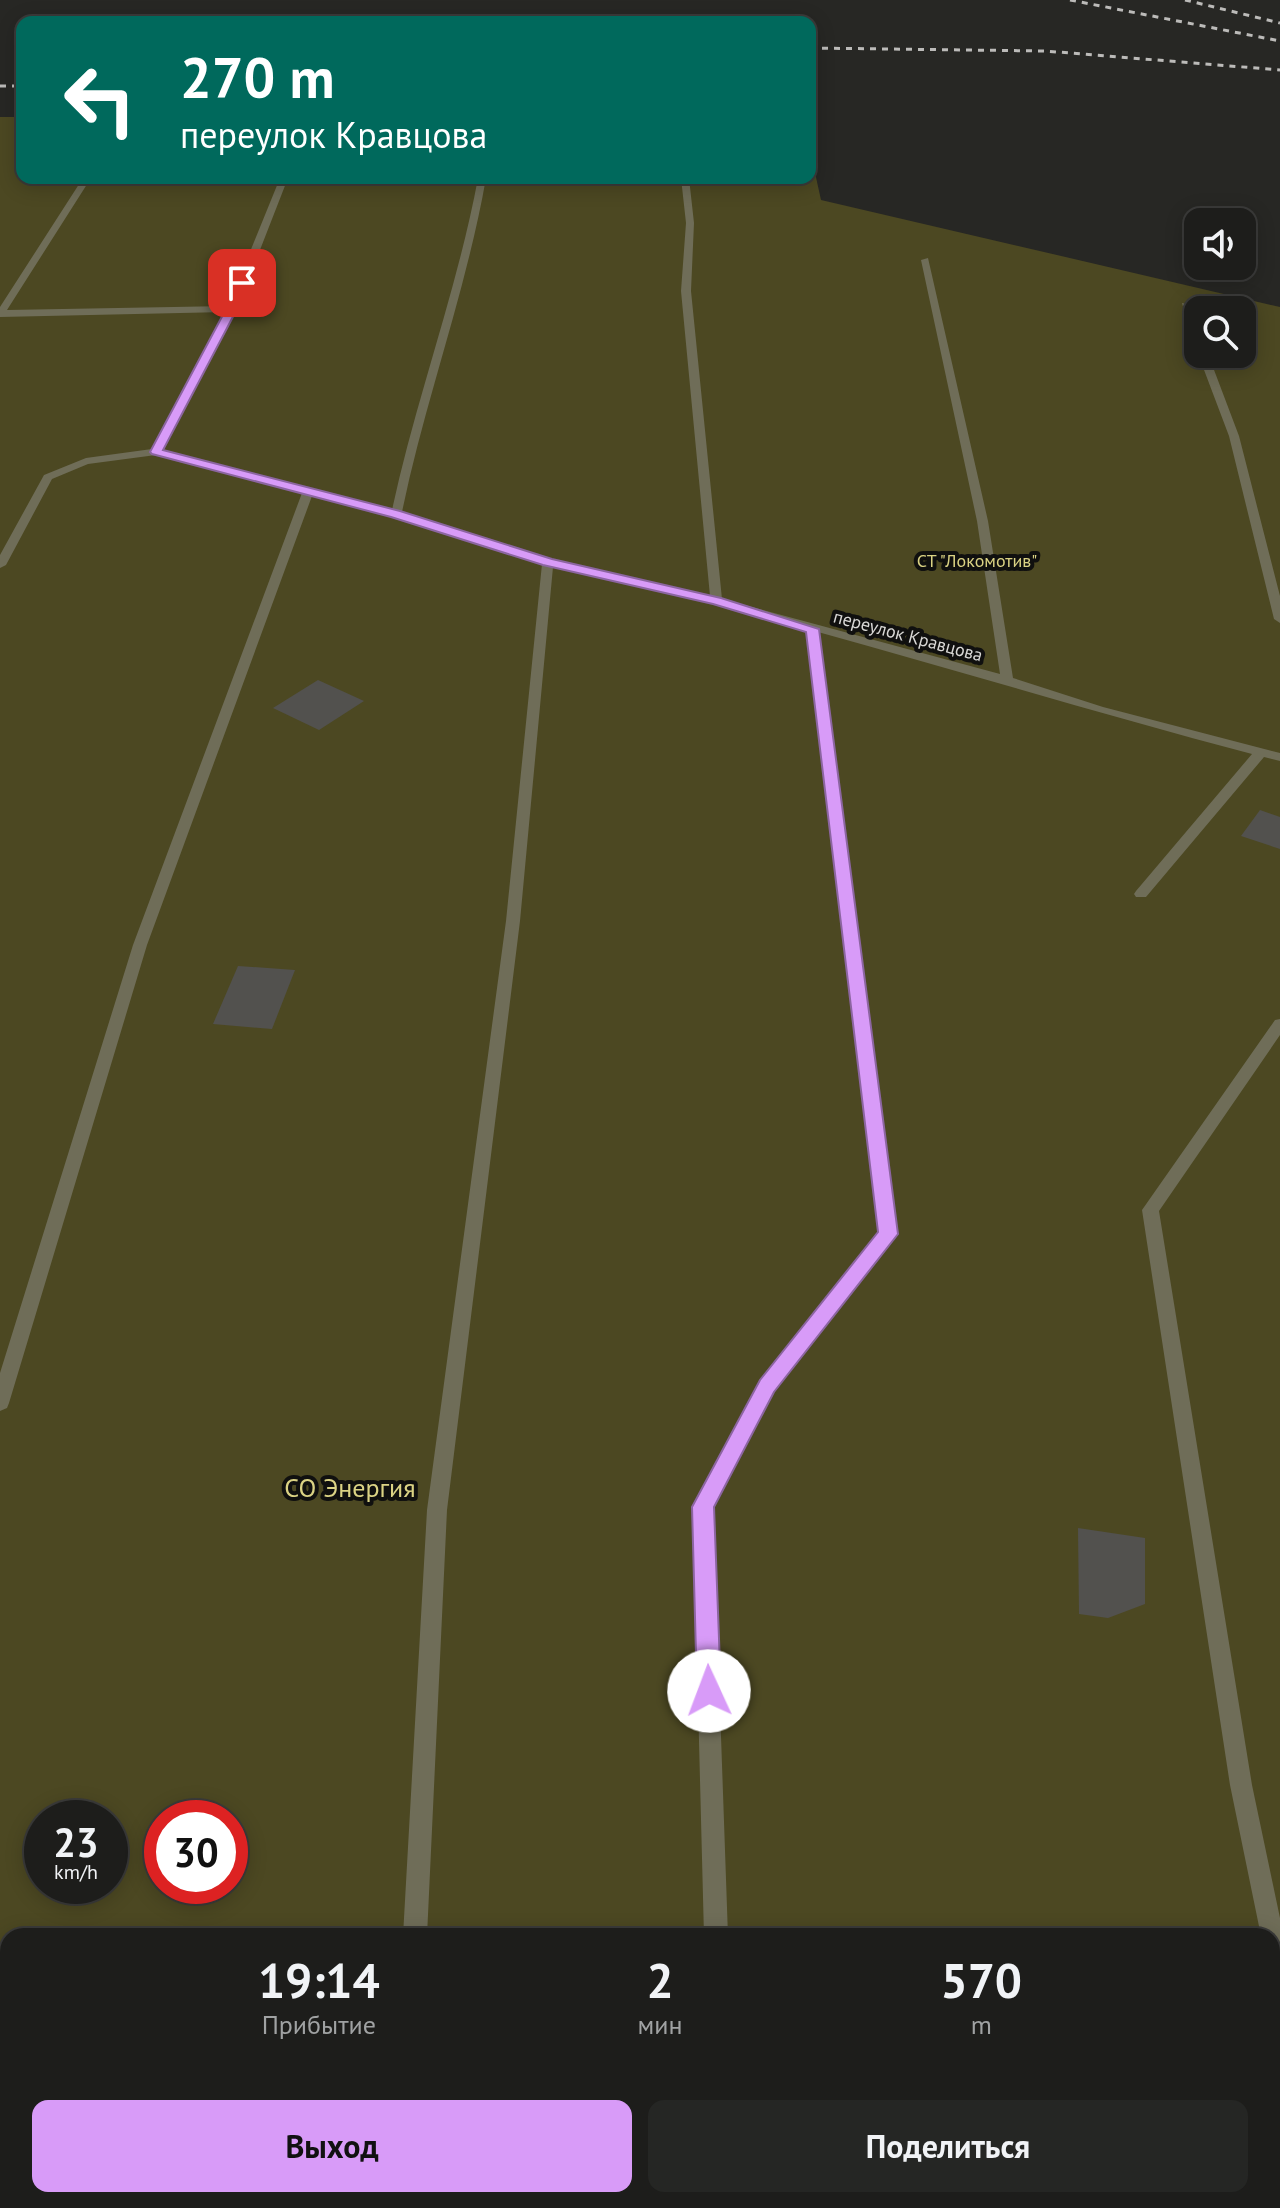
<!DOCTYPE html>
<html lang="ru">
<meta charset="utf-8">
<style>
:root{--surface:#1d1d1b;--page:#252624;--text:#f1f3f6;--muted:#a0a2a3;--line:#3b3b3a;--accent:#d89bf8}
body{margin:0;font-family:"PT Sans",sans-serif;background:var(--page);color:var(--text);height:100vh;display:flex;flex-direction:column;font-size:30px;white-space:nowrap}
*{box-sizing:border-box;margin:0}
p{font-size:26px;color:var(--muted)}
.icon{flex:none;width:44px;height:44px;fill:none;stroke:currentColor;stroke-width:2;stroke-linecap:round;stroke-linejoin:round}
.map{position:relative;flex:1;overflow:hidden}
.panel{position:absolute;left:0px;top:1928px;width:1280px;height:280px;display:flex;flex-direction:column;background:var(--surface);border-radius:24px 24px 0 0;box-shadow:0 4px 20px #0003,0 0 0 2px var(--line)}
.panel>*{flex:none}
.banner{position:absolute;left:16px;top:16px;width:800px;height:168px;border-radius:16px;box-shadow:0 4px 20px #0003,0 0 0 2px var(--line);background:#00695c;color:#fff;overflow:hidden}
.buttons{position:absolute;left:1184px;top:208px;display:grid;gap:16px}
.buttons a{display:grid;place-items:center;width:72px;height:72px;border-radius:16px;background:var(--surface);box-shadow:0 4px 20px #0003,0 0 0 2px var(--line);font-size:40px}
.speed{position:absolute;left:24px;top:1800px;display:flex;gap:16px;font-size:40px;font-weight:700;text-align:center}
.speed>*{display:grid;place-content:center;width:104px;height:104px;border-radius:50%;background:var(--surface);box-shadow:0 4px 20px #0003,0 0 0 2px var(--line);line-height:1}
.speed small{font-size:20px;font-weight:400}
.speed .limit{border:12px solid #d22;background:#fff;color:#111}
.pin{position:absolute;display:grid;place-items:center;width:68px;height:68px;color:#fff;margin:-34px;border-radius:16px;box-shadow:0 4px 12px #0006}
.me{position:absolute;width:88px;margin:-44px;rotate:358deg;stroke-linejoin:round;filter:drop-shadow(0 0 6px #0008)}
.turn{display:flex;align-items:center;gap:28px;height:168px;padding:0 32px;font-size:36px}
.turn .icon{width:104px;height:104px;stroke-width:2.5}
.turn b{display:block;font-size:56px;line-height:68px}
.eta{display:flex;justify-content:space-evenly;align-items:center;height:136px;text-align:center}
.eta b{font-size:48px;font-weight:700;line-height:56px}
.primary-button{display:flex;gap:16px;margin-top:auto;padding:16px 32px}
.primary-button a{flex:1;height:92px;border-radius:16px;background:var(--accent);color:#111;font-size:32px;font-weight:700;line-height:92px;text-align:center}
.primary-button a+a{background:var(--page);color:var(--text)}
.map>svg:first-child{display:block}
.green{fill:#4c4822;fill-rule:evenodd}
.building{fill:#52514e}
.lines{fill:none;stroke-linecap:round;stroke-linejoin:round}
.minor{fill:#6f6d58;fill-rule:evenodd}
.rail{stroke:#bcbbb9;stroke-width:3;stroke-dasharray:6 6;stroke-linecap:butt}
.route{fill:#d89bf8;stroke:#8c65a1;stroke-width:2}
.labels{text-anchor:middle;stroke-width:8;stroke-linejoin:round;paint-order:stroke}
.far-park-label{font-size:18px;fill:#dbd384;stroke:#10100f}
.far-street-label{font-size:18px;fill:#d9d8d6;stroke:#10100f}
.near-park-label{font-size:26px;fill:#dbd384;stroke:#10100f}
</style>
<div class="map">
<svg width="1280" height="2208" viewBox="0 0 1280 2208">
<rect width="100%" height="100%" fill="#272724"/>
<path class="green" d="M 0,117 L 22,117 L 22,178 L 810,178 L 810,150 L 821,200 L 1280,307 L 1280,2208 L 0,2208 ZM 1198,310 L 1242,310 L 1242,354 L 1198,354 ZM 42,1818 L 110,1818 L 110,1886 L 42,1886 ZM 162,1818 L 230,1818 L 230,1886 L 162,1886 ZM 8,1936 L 1272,1936 L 1272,2200 L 8,2200 Z"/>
<g class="building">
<path d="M 318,680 L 364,701 L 319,730 L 273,708 Z"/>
<path d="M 1260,810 L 1280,817 L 1280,849 L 1241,836 Z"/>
<path d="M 238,966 L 295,970 L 272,1029 L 213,1024 Z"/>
<path d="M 1078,1528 L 1145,1538 L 1145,1604 L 1108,1618 L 1079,1614 Z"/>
</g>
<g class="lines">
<g class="minor">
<path d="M 83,178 L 91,178 L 7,310 L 228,306 L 280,178 L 288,178 L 237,309 L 162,450 L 392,510 C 416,398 457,291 478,178 L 486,178 C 466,292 425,400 402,512 L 551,559 L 710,596 L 681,291 L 686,223 L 681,178 L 689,178 L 694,223 L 691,291 L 722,599 L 1000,674 L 977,521 L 921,260 L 928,258 L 988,521 L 1013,678 L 1103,707 L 1280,753 L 1280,761 L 1264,757 L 1146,897 L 1136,897 L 1134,894 L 1136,891 L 1252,754 C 1107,716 963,672 818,632 L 897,1234 L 774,1391 L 713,1507 L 728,1936 L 704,1936 L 693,1507 L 760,1381 L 879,1233 L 806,629 L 714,604 L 553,567 L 520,921 L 447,1510 L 427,1936 L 403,1936 L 427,1510 L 506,921 L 542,564 L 392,516 L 312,496 L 147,945 L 9,1403 L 7,1408 L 0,1411 L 0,1373 L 133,945 L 302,493 L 156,455 L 88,464 L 52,479 L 6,565 L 0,568 L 0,555 L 44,475 L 86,458 L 152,449 L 226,312 L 0,317 L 0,307 Z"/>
<path d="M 1182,303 L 1190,305 L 1198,327 L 1198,343 L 1193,340 Z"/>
<path d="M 1198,354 L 1208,354 L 1239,436 L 1280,596 L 1280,623 L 1274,619 L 1229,436 Z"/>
<path d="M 1280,1019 L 1280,1035 L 1159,1211 L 1252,1785 L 1280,1918 L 1280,1985 L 1272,1981 L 1272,1936 L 1261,1936 L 1230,1785 L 1142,1210 L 1275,1020 Z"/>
<rect x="388" y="2200" width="26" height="8"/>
<rect x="711" y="2200" width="26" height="8"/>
</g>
<g class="rail">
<path d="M 1070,0 L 1280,41"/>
<path d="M 1185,0 L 1280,23"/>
<path d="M 810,48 L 1045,51 L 1280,70"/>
<path d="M 0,86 L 22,86"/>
</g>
</g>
<path class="route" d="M 242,280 L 247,283 L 237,309 L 163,450 L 400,511 L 552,559 L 721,598 L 819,629 L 898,1234 L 774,1392 L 714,1507 L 721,1691 L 717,1698 L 709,1702 L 700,1698 L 697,1691 L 692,1507 L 760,1380 L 878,1232 L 806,632 L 713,604 L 543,565 L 391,517 L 152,454 L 150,452 L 226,309 L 237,283 Z"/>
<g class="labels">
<g class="far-park-label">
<text x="977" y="567">СТ "Локомотив"</text>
</g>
<g class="far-street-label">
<text transform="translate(908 636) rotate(15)" y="6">переулок Кравцова</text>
</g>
<g class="near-park-label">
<text x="350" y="1497">СО Энергия</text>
</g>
</g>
</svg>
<div class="buttons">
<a><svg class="icon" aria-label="sound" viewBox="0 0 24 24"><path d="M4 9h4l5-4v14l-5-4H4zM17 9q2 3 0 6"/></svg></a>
<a><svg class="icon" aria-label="search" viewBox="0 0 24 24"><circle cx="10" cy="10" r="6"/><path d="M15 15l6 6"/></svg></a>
</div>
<div class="speed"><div>23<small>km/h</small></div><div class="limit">30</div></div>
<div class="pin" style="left:242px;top:283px;background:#d93025"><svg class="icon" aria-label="arrive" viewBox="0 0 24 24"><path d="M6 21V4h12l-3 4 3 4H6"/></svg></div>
<svg class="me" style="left:709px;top:1691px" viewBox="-20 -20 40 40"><circle r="19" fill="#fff"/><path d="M0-13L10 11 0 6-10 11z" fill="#d89bf8"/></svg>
<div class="banner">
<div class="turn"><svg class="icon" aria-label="left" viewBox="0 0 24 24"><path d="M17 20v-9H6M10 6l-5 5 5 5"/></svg><div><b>270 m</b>переулок Кравцова</div></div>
</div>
<section class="panel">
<div class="eta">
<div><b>19:14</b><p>Прибытие</p></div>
<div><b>2</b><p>мин</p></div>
<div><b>570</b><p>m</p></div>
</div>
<div class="primary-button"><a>Выход</a><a>Поделиться</a></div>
</section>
</div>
